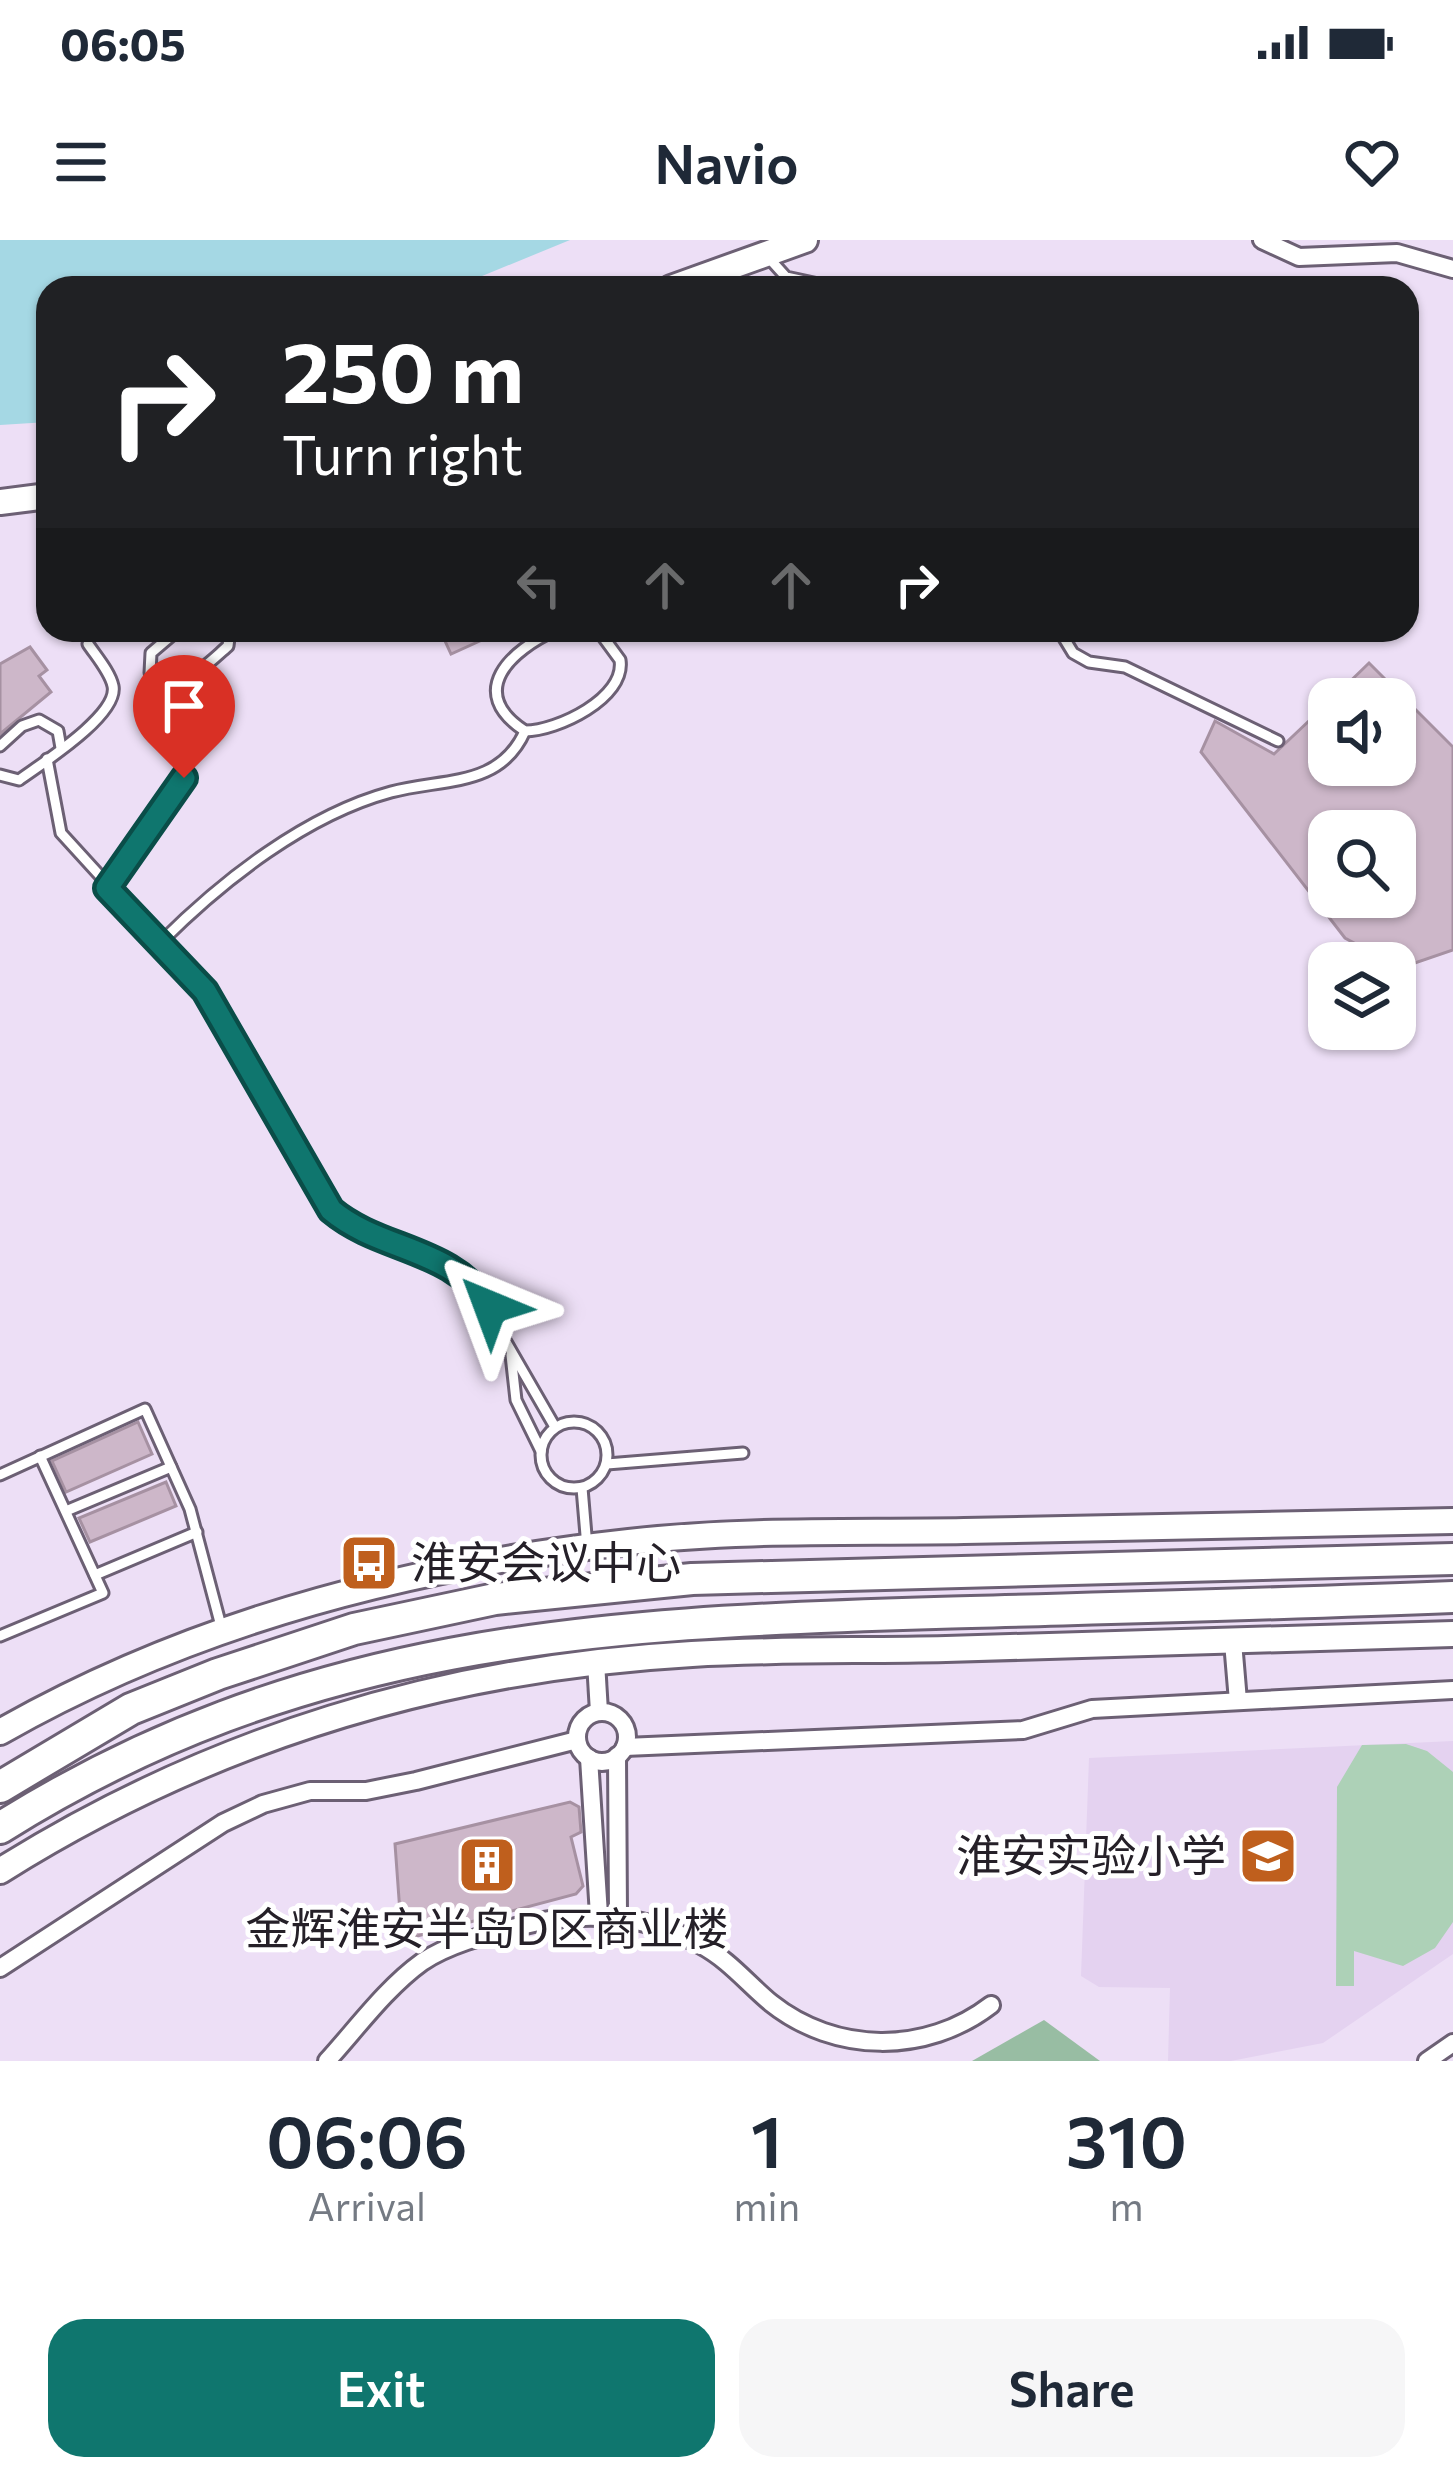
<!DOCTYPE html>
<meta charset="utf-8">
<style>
:root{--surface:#fff;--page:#f6f6f7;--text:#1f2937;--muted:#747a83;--accent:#0f766e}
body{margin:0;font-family:Commissioner,"Noto Sans SC",sans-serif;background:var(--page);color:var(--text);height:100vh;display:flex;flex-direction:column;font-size:45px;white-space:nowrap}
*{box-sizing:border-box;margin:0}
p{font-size:39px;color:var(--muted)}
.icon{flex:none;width:66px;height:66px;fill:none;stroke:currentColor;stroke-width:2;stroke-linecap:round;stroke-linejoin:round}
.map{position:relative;height:1821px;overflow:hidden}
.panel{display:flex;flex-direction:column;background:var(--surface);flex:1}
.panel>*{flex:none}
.guide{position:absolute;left:36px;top:36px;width:1383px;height:366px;border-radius:36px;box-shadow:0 3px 9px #0004;background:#202124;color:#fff;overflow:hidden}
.tools{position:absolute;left:1308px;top:438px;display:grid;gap:24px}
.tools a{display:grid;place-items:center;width:108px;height:108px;border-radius:24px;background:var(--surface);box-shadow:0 3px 9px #0004;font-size:60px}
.pin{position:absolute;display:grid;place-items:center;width:102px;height:102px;color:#fff;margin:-123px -51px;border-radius:50% 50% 50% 0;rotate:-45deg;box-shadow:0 0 12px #0007}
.pin .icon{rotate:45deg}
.me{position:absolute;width:132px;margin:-66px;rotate:316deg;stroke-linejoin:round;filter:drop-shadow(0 0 9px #0008)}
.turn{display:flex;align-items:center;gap:42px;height:252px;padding:0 48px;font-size:54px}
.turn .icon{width:156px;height:156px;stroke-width:2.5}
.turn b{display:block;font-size:84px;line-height:102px}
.lanes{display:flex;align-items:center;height:114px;padding:0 48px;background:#0003;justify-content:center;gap:60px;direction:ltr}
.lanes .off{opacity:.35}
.eta{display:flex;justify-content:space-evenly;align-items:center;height:204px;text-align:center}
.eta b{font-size:72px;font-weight:600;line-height:84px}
.button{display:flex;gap:24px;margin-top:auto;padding:24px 48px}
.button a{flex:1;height:138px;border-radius:36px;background:var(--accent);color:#fff;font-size:48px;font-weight:600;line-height:138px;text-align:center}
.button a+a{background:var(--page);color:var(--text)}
.status{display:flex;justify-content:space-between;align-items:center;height:84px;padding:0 60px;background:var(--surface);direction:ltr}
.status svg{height:33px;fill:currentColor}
header{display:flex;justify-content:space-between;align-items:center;height:156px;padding:0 48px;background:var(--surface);font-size:54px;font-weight:600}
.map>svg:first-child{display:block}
.built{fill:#e4d2f0}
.green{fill:#add1b7}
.forest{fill:#98bda3}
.water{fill:#a5d8e4}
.building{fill:#cdb7c9;stroke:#a691a2;stroke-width:3;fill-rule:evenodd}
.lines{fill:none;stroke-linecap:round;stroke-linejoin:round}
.lane-casing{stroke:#6c6074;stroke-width:15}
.street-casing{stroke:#6c6074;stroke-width:22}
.secondary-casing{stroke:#6c6074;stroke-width:30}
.highway-casing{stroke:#6c6074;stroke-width:36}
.lane{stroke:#fff;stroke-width:9}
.street{stroke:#fff;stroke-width:16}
.secondary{stroke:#fff;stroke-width:24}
.highway{stroke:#fff;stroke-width:30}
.route-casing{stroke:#0a4d48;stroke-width:30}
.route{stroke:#0f766e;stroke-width:21}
.labels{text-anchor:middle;stroke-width:10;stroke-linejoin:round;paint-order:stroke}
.poi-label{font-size:45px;fill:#252028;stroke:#fff;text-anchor:start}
</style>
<div class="status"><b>06:05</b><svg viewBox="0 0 49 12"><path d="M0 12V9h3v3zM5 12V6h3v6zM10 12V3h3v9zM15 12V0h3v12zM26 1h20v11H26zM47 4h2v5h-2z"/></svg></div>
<header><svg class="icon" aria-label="menu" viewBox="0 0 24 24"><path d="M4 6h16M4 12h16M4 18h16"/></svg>Navio<svg class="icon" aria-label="heart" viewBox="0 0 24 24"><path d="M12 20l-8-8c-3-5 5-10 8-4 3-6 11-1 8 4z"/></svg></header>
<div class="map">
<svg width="1453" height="1821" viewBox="0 0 1453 1821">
<rect width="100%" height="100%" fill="#eddff6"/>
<path class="built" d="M 1453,1501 L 1453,1714 L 1323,1803 L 1231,1821 L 1168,1821 L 1170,1748 L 1099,1747 L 1081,1736 L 1089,1518 Z"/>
<path class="green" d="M 1406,1504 L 1427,1511 L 1453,1532 L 1453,1682 L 1435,1708 L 1403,1726 L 1354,1711 L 1354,1746 L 1336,1746 L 1337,1547 L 1362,1505 Z"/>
<path class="forest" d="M 1044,1780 L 1100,1821 L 972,1821 Z"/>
<path class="water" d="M 0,0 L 570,0 L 453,48 L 48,48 L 48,182 L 0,185 Z"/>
<g class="building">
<path d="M 440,390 L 504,390 L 451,414 Z"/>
<path d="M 30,407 L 47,430 L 39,436 L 51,452 L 0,494 L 0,424 Z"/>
<path d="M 1369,423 L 1453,507 L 1453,710 L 1412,724 L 1389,722 L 1345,698 L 1201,512 L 1215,481 L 1274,514 L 1329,462 L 1329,525 L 1395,525 L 1395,459 L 1332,459 ZM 1329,591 L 1395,591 L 1395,657 L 1329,657 Z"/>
<path d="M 138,1182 L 152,1214 L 66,1252 L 52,1221 Z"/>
<path d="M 166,1242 L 176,1266 L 90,1302 L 79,1278 Z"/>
<path d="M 570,1562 L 579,1567 L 581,1592 L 571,1597 L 583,1646 L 576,1654 L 402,1700 L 395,1604 Z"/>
</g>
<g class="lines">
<defs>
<g id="lane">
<path d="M 768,17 L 786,37 L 837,48"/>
<path d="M 178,390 L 151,413 L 150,433 C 178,457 206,425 228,406 L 230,390"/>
<path d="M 556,390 C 511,410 465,452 525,491 C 557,491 626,458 620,420 L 598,390"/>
<path d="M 1059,390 L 1073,413 L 1089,422 L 1125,427 L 1278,501"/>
<path d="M 0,506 L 22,486 L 39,480 L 58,491 L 61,508"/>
<path d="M 47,519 L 61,593 L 205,751 L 256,832 L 317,952 L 354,987 L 442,1021 L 472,1043 L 555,1187"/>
<path d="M 0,535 L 19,540 C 41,524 119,475 113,446 C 110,432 96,416 88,404"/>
<path d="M 107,648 C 157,583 216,529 181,441"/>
<path d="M 161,702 C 223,640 306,575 391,552 C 443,538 500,548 525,491"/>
<path d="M 511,1115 L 516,1160 L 541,1211"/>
<circle cx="574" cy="1215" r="33"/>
<path d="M 607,1224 L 743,1213"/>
<path d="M 0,1235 L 145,1169 L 190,1269 L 221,1386"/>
<path d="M 582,1248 L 587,1307"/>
<path d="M 66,1271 L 171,1227"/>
<path d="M 95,1335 L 197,1292"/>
<path d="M 0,1396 L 103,1353 L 40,1216"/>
</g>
<g id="street">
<path d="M 1262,0 L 1299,17 L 1397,13 L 1453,29"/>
<path d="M 1233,1402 L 1238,1461"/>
<path d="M 596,1422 L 599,1472"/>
<circle cx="602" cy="1497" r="25"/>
<path d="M 625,1507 L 1023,1490 L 1092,1469 L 1453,1450"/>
<path d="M 617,1516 L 618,1675"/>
<path d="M 589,1518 L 599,1675"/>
<path d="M 0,1728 L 223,1583 L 263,1564 L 310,1551 L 366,1551 L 416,1541 L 577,1500"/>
<path d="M 327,1821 C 357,1788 386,1748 422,1722 C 449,1704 485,1695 516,1687 C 580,1670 642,1672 701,1705 C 729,1720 747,1743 771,1763 C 835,1814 926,1815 991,1765"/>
<path d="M 1427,1821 L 1453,1803"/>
</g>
<g id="secondary">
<path d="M 671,48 L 805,0"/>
<path d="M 0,262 L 48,256"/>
<path d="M 0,1492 C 193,1382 409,1326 629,1302 C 739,1289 852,1293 964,1291 C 1127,1288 1290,1285 1453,1281"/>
<path d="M 0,1631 C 210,1499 444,1428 692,1414 C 777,1409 861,1411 946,1409 C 1115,1405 1284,1400 1453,1394"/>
</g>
<g id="highway">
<path d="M 0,1547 L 131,1469 L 218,1434 L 354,1389 L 495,1359 L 692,1339 L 1453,1319"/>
<path d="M 0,1588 C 299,1400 593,1383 935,1373 C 1108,1368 1280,1364 1453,1357"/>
</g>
</defs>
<use href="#lane" class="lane-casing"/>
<use href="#street" class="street-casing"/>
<use href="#secondary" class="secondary-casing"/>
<use href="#highway" class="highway-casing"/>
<use href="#lane" class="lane"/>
<use href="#street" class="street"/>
<use href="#secondary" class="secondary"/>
<use href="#highway" class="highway"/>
</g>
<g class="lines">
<defs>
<path id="route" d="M 184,538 L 107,648 L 205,751 L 331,970 C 381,1012 451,1006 490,1067"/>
</defs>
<use href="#route" class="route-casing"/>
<use href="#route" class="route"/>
</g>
<defs>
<symbol id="bus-square" viewBox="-11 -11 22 22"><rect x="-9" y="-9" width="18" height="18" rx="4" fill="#bf5f1d" stroke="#fff"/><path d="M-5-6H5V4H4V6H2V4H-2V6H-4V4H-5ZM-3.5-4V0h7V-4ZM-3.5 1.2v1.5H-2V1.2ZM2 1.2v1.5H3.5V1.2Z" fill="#fff"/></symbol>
<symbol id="school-square" viewBox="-11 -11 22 22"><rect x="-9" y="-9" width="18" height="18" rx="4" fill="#bf5f1d" stroke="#fff"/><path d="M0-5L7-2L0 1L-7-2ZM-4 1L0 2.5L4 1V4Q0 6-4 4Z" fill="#fff"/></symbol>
<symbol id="building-square" viewBox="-11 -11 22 22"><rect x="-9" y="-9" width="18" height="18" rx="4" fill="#bf5f1d" stroke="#fff"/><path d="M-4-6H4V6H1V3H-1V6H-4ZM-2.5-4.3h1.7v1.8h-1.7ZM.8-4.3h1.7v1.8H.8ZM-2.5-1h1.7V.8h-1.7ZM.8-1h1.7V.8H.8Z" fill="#fff"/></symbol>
</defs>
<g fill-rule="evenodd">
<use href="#bus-square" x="336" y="1290" width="66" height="66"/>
<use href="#school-square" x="1235" y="1583" width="66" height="66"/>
<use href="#building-square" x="454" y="1592" width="66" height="66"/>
</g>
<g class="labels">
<g class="poi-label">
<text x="411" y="1339">淮安会议中心</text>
<text x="1226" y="1632" text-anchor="end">淮安实验小学</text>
<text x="487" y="1705" text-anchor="middle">金辉淮安半岛D区商业楼</text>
</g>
</g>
</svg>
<div class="tools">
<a><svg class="icon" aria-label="sound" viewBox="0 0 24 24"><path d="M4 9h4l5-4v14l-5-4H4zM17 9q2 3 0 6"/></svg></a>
<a><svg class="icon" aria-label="search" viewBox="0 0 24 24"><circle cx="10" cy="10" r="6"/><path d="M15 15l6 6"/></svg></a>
<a><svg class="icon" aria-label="layers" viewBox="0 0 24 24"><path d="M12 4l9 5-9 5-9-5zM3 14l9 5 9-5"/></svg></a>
</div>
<div class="pin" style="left:184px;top:538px;background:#d93025"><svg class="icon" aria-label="arrive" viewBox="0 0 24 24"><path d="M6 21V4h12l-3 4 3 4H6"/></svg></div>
<svg class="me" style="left:490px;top:1067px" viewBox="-20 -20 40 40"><path d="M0-17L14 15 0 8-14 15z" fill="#0f766e" stroke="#fff" stroke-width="4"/></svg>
<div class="guide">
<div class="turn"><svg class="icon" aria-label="right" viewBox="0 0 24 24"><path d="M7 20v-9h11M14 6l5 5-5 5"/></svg><div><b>250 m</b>Turn right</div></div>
<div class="lanes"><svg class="icon off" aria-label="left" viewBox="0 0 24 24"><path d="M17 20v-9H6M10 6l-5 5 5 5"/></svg><svg class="icon off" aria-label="ahead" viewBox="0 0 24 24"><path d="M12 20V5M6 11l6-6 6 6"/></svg><svg class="icon off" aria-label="ahead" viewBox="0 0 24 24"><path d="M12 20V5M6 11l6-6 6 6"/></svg><svg class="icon" aria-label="right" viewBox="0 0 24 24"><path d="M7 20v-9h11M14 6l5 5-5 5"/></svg></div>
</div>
</div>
<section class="panel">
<div class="eta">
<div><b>06:06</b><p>Arrival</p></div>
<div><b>1</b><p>min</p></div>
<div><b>310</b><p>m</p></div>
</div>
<div class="button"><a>Exit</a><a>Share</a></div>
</section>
